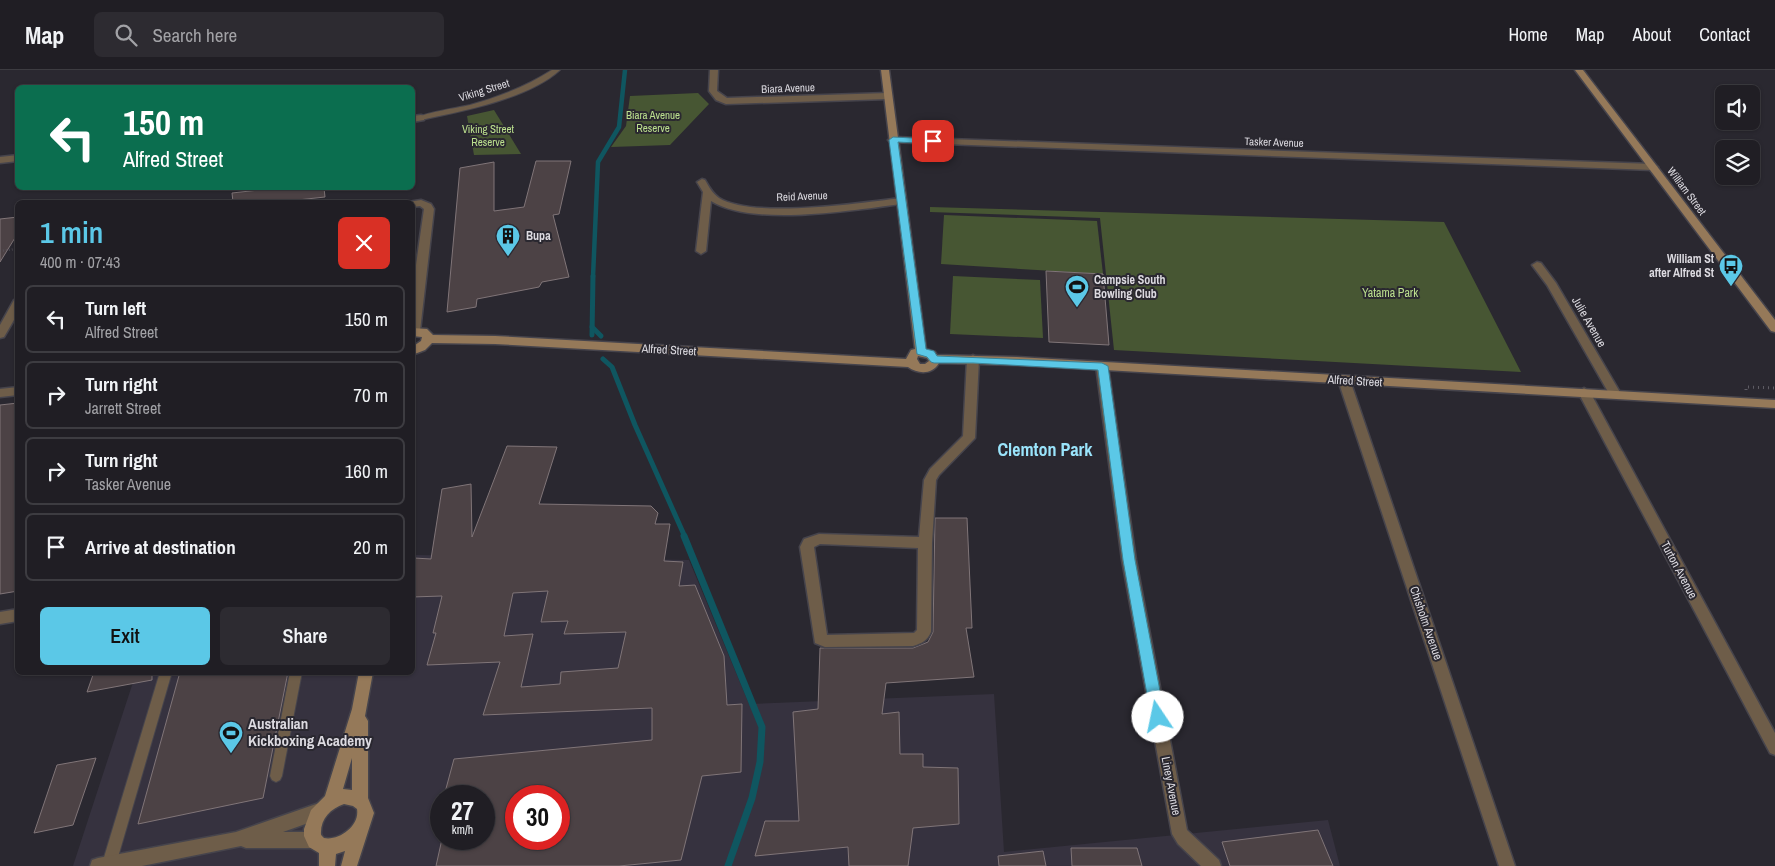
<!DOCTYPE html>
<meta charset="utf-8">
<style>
:root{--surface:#201e24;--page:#2d2b31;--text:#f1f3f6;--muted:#a2a2a6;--line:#3d3c41;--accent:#5bc8e7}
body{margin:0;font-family:"Archivo Narrow",sans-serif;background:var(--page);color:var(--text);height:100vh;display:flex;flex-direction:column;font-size:19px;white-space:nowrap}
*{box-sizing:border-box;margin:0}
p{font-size:16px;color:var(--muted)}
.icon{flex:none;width:28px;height:28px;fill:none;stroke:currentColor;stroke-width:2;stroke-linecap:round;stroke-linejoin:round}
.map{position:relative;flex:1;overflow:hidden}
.details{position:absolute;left:15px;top:130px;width:400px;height:475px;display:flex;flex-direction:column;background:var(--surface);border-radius:8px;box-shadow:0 1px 4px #0004,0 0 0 1px var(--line)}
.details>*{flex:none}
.hud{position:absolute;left:15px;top:15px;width:400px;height:105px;border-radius:8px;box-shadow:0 1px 4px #0004,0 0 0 1px var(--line);background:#0b6e4f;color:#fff;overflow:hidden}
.tools{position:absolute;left:1715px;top:15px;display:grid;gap:10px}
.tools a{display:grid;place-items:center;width:45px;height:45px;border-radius:8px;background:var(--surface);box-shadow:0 1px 4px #0004,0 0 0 1px var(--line);font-size:25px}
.speed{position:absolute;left:430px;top:715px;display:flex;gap:10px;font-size:25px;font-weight:700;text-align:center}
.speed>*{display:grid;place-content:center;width:65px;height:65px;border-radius:50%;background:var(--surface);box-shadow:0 1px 4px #0004,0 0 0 1px var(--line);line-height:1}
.speed small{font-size:12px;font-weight:400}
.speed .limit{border:8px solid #d22;background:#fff;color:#111}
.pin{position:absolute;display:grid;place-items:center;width:42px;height:42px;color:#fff;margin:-21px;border-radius:10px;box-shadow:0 2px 8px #0006}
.me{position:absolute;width:55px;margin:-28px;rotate:349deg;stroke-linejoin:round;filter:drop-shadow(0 0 4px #0008)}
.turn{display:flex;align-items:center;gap:18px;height:105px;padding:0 25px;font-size:22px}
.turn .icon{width:65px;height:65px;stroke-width:2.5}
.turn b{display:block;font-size:35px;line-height:42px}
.round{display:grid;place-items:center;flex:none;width:52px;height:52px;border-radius:8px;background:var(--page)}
.head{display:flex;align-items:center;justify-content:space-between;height:85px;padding:0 25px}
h1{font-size:30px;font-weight:600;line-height:38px;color:var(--accent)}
.cta{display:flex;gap:10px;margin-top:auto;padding:10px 25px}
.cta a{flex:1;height:58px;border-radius:8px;background:var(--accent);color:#111;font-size:20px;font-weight:600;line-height:58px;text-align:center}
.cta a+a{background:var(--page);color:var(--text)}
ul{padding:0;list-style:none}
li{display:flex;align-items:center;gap:15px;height:68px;margin:0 10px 8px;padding:0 15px;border:2px solid var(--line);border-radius:8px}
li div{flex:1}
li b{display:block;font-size:19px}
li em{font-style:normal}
header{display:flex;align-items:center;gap:30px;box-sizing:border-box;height:70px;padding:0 25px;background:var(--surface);border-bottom:1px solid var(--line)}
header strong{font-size:24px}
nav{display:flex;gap:28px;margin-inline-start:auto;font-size:18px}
.search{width:350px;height:45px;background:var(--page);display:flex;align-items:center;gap:12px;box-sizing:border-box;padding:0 18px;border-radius:8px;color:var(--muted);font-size:19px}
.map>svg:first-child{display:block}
.built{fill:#36323f;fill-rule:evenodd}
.green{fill:#475633}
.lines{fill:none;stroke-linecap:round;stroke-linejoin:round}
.stream-far2{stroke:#0f5660;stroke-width:4.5}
.stream-far1{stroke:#0f5660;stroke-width:5}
.stream{stroke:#0f5660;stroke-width:7}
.building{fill:#4c4245;stroke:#807578;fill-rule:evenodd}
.lane-casing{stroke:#46444c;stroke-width:2}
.street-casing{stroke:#46444c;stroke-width:3}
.secondary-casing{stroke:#46444c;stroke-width:3}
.path-far1{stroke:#5f5d65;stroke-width:2.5;stroke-dasharray:0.5 2.5;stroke-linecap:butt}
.path{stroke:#5f5d65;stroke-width:3;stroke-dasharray:1 4;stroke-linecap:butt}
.lane{fill:#6e5d49;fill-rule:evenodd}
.street{fill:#6e5d49;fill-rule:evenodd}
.secondary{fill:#957959;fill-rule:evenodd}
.route{fill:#5bc8e7;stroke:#3b8296}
.labels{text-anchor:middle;stroke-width:4;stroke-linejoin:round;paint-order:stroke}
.far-street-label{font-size:11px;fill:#dcdae0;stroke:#2a2830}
.far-park-label{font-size:11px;fill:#bce08e;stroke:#2a2830}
.poi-label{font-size:12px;font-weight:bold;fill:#dcdae0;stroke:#2a2830;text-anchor:start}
.park-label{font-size:12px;fill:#bce08e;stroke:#2a2830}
.street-label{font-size:12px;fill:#dcdae0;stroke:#2a2830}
.near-poi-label{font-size:15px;font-weight:bold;fill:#dcdae0;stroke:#2a2830;text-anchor:start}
.district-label{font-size:18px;font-weight:bold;fill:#9ae4fb;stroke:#2a2830}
</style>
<header>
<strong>Map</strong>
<div class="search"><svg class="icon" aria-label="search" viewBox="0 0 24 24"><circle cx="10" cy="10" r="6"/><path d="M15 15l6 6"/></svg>Search here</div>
<nav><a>Home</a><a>Map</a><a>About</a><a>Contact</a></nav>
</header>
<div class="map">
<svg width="1775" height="796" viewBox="0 0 1775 796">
<rect width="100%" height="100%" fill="#2a2830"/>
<path class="built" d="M 416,485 L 689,490 L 749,634 L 994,624 L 1004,782 L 1328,750 L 1340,796 L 73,796 L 136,603 L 412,602 L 412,502 ZM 441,726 L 484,726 L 484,769 L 441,769 ZM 516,726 L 559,726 L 559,769 L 516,769 Z"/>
<g class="green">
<path d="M 698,23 L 709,34 L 670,75 L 611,77 L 626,56 L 630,26 Z"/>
<path d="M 494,40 L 521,84 L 474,85 L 467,46 Z"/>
<path d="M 930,137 L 1444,152 L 1521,302 L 1114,280 L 1100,148 L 930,142 Z"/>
<path d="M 944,145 L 1097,151 L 1103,204 L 941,194 Z"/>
<path d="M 953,206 L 1040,210 L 1043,268 L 950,264 Z"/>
</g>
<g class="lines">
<path class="stream-far2" d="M 593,207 L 598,92 L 619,57 L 625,0"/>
<g class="stream-far1">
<path d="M 592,257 L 601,266"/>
<path d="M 592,265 L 593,206"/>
<path d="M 603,289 L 612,297 L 635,355 L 685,467"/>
</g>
<path class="stream" d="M 684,466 L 762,657 L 760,692 L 752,728 L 728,796"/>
</g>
<g class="building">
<path d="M 536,91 L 571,91 L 559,144 L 553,145 L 569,207 L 542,212 L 539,217 L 477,229 L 476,237 L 447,242 L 460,98 L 494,92 L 494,141 L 524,137 Z"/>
<path d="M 277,118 L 324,118 L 325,127 L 279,132 L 233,132 L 232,123 Z"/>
<path d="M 18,147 L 18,163 L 0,192 L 0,149 Z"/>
<path d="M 1046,201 L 1103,204 L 1109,275 L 1049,272 Z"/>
<path d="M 18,333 L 18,521 L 0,524 L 0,335 Z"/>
<path d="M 507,376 L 557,377 L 539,434 L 651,436 L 658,443 L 655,454 L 670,454 L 664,491 L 683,492 L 679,516 L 695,515 L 724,586 L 727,635 L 742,634 L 741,702 L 702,706 L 681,790 L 619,796 L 436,796 L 442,769 L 484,769 L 484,726 L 444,726 L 454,689 L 652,670 L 652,638 L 483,645 L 500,592 L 427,595 L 436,563 L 433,563 L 442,526 L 412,527 L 414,488 L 431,489 L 442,419 L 471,414 L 472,467 ZM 548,521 L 541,552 L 568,551 L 564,564 L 626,562 L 618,598 L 561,602 L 560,614 L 521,617 L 533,564 L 504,566 L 513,523 ZM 516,726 L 559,726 L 559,769 L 516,769 Z"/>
<path d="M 935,448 L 967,448 L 972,558 L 966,558 L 974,607 L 886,613 L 882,644 L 899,642 L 900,684 L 923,684 L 923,697 L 958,698 L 959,754 L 913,758 L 908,796 L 849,796 L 848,777 L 755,786 L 765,751 L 799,751 L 793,642 L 818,639 L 820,578 L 913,578 L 928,572 L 933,562 Z"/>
<path d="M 94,602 L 152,602 L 152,610 L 87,622 Z"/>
<path d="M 180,602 L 288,602 L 263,728 L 138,754 Z"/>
<path d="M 96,688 L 73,755 L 34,763 L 57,695 Z"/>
<path d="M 1318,760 L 1333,796 L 1230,796 L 1222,772 Z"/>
<path d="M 1071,778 L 1137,778 L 1142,796 L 1072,796 Z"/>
<path d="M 1043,781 L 1046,796 L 999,796 L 998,786 Z"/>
</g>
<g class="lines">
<defs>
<g id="lane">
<path d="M 552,0 L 560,0 C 528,29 463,41 421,50 L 417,48 C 427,42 457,38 470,35 C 499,27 527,16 552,0 Z"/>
<path d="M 160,602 L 172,602 L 116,794 L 115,796 L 103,796 L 102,794 Z"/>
<path d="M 290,602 L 302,602 L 282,706 L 280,710 L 276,712 L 272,710 L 270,706 Z"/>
</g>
<g id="street">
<path d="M 710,0 L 718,0 L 717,21 L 727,28 L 888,23 L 892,26 L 888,29 L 726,34 L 716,30 L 709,21 Z"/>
<path d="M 421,45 L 424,46 L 424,50 L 412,52 L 412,46 Z"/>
<path d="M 893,67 L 1653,94 L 1658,97 L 1653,100 L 890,72 L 888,70 Z"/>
<path d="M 18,85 L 18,91 L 0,93 L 0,87 Z"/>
<path d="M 702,109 L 705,110 C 709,117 712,123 719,128 C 753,149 861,133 901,128 L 906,131 L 901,134 C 854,140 752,157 711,131 L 706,181 L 701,184 L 696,181 L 703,122 L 697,112 Z"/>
<path d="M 421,130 L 431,134 L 434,139 L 420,261 L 414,265 L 412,223 L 424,139 L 420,136 L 412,137 L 412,132 L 408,132 Z"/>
<path d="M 1537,192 L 1541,193 L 1556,213 L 1621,324 L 1619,327 L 1611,327 L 1547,215 L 1532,195 Z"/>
<path d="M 14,230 L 18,230 L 18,243 L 4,267 L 0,268 L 0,255 Z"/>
<path d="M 973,285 L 979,289 L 975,368 L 939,405 L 936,410 L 932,473 L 931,562 C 927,571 922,573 913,576 L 825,577 L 815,573 L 800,477 L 804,469 L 819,464 L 919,467 L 924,410 L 930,399 L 963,366 L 967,289 ZM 820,474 L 918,478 L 917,560 L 914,563 L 827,565 L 814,477 Z"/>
<path d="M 1102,292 L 1108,296 L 1136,490 L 1187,760 L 1219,790 L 1221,796 L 1201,796 L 1178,774 L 1172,764 L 1122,490 L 1096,296 Z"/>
<path d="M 1344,306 L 1350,310 L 1515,796 L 1499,796 L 1338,310 Z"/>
<path d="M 18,317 L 18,325 L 0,327 L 0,319 Z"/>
<path d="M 1584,318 L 1590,322 L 1775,663 L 1775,685 L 1770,683 L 1578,322 Z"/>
<path d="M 18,539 L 18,551 L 0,554 L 0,542 Z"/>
<path d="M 319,733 L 325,735 L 327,741 L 325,747 L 283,762 L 315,762 L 321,764 L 323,770 L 321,776 L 315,778 L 246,778 L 241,776 L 142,796 L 90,796 L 92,790 L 98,788 L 236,762 Z"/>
</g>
<g id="secondary">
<path d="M 881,0 L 889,0 L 926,279 L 935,282 L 937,285 L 1017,287 L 1775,330 L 1775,338 L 1017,295 L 939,293 C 932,305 918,304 908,297 L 495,274 L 432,273 L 425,280 L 412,285 L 412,277 L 421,271 L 422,267 L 412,266 L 412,258 L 427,259 L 433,265 L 495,266 L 906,289 L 911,280 L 915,279 ZM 918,286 L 927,288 L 929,291 L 925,294 L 920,294 L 917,289 Z"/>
<path d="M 1575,0 L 1583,0 L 1775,250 L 1775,262 L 1771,261 Z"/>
<path d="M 359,602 L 373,602 L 365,646 L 368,651 L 368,728 L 374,743 L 357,796 L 341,796 L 345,781 L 336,784 L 335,796 L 319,796 L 319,783 L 309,777 L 304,766 L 304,759 L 311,740 L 325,726 L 352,639 ZM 352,688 L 352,720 L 343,719 ZM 344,734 L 353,736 L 357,739 C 360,756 339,771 324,768 L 321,765 C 320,749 330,739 344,734 Z"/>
</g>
</defs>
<use href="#lane" class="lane-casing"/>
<use href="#street" class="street-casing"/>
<use href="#secondary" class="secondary-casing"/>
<path class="path-far1" d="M 0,181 L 16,179"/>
<path class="path" d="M 1746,320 L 1746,317 L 1775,318"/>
<use href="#lane" class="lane"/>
<use href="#street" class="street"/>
<use href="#secondary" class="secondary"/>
</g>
<path class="route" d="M 893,67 L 933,69 L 937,71 L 933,74 L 898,72 L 926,279 L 934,281 L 937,286 L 1102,293 L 1108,296 L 1135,490 L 1165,647 L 1163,651 L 1158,653 L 1154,651 L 1151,647 L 1123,490 L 1098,300 L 973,293 L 934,293 L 931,292 L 927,287 L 917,284 L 889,70 Z"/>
<defs>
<symbol id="building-pin" viewBox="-11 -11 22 30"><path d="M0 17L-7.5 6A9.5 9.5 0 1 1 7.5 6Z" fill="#5bc8e7" stroke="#2a2830"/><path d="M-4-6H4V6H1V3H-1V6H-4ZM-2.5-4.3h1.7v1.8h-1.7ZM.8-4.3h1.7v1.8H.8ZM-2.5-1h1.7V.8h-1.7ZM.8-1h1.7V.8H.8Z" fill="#111"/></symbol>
<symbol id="bus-pin" viewBox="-11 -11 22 30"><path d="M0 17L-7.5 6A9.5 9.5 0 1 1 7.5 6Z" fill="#5bc8e7" stroke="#2a2830"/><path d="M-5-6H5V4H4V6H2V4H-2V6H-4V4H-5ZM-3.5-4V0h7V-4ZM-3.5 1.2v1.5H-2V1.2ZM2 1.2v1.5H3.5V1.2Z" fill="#111"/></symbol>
<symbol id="stadium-pin" viewBox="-11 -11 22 30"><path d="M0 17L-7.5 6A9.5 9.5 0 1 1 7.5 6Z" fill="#5bc8e7" stroke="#2a2830"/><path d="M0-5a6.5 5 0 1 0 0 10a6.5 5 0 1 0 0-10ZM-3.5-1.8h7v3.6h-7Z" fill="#111"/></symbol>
</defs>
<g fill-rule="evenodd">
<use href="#building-pin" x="494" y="152" width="28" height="38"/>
<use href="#bus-pin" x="1717" y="182" width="28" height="38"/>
<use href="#stadium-pin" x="1063" y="203" width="28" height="38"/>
<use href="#stadium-pin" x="217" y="649" width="28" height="38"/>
</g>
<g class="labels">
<g class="far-street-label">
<text transform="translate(788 18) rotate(-2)" y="4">Biara Avenue</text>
<text transform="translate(484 20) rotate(-17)" y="4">Viking Street</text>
<text transform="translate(1274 72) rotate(2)" y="4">Tasker Avenue</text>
<text transform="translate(1687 121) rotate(53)" y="4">William Street</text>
<text transform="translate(802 126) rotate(-2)" y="4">Reid Avenue</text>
</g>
<g class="far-park-label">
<text x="653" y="49">Biara Avenue<tspan x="653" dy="13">Reserve</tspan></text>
<text x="488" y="63">Viking Street<tspan x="488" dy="13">Reserve</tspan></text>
</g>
<g class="poi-label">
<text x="526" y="170">Bupa</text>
<text x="1714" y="193" text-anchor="end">William St<tspan x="1714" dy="14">after Alfred St</tspan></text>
<text x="1094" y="214">Campsie South<tspan x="1094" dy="14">Bowling Club</tspan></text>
</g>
<g class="park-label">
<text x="1390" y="227">Yatama Park</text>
</g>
<g class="street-label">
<text transform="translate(1589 252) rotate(60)" y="4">Julie Avenue</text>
<text transform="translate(669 280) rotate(3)" y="4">Alfred Street</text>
<text transform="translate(1355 311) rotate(3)" y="4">Alfred Street</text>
<text transform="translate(1679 500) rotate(62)" y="4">Turton Avenue</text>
<text transform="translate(1426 553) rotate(71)" y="4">Chisholm Avenue</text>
<text transform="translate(1171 716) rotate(79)" y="4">Liney Avenue</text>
</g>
<g class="near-poi-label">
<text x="248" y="659">Australian<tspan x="248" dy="17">Kickboxing Academy</tspan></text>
</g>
<g class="district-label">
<text x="1045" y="386">Clemton Park</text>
</g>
</g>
</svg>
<div class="tools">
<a><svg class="icon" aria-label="sound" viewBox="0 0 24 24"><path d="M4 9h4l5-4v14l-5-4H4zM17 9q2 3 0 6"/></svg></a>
<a><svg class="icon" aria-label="layers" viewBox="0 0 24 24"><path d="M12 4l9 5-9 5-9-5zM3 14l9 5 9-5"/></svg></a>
</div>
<div class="speed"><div>27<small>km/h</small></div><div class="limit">30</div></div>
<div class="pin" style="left:933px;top:71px;background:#d93025"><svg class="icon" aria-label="arrive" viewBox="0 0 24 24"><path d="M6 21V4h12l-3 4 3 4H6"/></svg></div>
<svg class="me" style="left:1158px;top:647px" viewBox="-20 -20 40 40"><circle r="19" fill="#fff"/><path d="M0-13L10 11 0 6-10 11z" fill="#5bc8e7"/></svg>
<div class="hud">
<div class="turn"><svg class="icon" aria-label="left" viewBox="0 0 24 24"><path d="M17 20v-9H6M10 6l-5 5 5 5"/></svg><div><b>150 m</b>Alfred Street</div></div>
</div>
<section class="details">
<div class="head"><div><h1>1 min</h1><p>400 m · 07:43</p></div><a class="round" style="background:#d93025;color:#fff"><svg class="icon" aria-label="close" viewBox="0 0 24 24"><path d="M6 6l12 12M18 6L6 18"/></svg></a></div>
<ul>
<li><svg class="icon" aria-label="left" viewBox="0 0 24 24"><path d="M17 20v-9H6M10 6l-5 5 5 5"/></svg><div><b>Turn left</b><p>Alfred Street</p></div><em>150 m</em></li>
<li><svg class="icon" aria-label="right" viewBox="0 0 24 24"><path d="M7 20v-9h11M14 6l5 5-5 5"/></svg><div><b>Turn right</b><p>Jarrett Street</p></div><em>70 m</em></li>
<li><svg class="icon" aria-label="right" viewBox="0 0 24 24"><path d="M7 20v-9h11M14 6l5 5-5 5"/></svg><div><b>Turn right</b><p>Tasker Avenue</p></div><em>160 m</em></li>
<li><svg class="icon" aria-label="arrive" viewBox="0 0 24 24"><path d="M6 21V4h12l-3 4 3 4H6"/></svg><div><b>Arrive at destination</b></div><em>20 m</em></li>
</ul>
<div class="cta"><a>Exit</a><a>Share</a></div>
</section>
</div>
